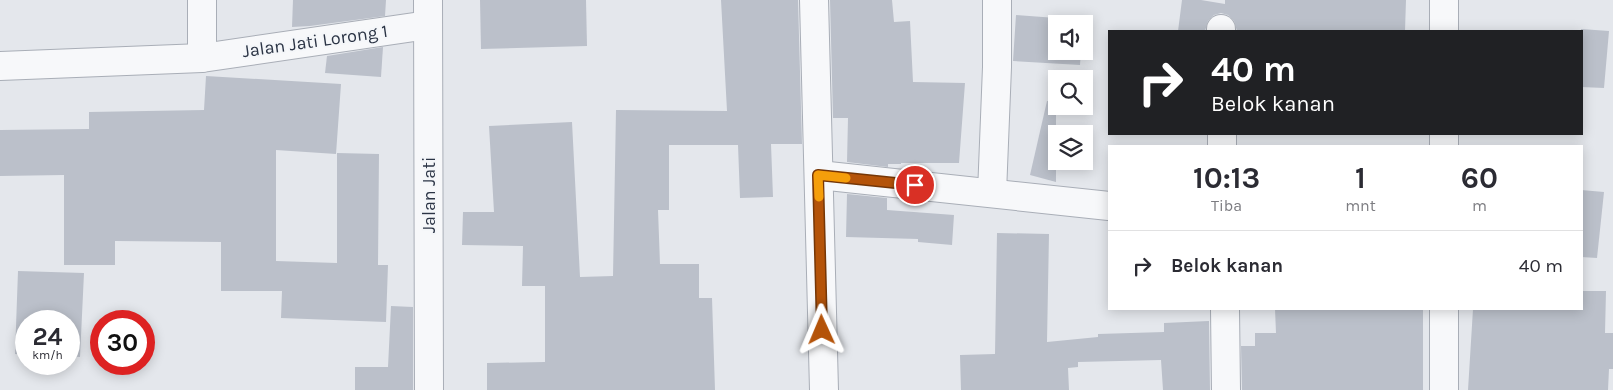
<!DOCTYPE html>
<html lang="id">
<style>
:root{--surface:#fff;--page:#f2f2f3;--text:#2b2b33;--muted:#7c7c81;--line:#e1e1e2}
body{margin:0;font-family:Karla,sans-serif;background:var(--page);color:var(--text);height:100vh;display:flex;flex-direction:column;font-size:19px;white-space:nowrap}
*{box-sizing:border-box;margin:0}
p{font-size:16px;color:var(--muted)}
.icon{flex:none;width:28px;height:28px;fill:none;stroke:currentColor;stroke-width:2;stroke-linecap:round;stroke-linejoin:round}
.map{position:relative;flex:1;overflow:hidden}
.sheet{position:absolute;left:1108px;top:145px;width:475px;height:165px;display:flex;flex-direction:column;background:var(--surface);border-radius:0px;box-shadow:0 2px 12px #0003}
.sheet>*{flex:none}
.banner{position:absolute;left:1108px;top:30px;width:475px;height:105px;border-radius:0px;box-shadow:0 2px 12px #0003;background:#202124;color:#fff;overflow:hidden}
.controls{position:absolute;left:1048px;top:15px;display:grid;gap:10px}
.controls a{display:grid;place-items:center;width:45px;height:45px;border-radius:0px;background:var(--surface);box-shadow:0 2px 12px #0003;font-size:25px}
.speed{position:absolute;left:15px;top:310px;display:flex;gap:10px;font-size:25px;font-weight:700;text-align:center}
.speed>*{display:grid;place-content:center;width:65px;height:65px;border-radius:50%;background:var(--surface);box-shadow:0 2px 12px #0003;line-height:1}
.speed small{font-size:12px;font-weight:400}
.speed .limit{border:8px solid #d22;background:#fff;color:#111}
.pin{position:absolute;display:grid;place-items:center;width:42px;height:42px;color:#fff;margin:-21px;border:2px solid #fff;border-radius:50%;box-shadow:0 1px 5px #0007}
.me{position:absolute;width:55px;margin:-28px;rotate:359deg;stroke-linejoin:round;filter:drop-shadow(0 0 4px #0008)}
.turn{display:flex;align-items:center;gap:18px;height:105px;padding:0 20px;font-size:22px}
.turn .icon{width:65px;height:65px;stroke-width:2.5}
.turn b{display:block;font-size:35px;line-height:42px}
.eta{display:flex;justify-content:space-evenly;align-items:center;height:85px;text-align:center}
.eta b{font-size:30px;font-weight:700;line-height:35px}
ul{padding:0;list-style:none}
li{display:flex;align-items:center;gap:15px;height:70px;padding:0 20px;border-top:1px solid var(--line)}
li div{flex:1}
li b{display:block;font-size:19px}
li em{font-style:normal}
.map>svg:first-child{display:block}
.building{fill:#bbc0ca}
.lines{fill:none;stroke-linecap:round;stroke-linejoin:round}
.minor-casing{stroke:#a9aeb7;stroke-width:30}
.minor{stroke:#f7f8fa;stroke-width:28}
.route-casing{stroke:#753606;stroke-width:12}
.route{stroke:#b45309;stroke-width:9}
.slow{stroke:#f59e0b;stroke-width:9}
.labels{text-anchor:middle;stroke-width:4;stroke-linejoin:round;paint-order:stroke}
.street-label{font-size:18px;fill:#2b3445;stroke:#f4f6f9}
</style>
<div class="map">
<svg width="1613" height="390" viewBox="0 0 1613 390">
<rect width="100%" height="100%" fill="#e4e7ec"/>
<g class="building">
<path d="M 293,0 L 386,0 L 385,16 L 310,26 L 292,27 Z"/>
<path d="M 480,0 L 586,0 L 587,46 L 481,49 Z"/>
<path d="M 721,0 L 798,0 L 802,144 L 771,144 L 773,197 L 740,198 L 738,145 L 669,145 L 669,210 L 658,210 L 660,264 L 699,264 L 699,298 L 712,298 L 715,390 L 487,390 L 487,363 L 545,362 L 545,286 L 522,286 L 523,246 L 462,245 L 463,212 L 494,212 L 489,126 L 572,122 L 580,277 L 613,276 L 616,110 L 727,111 Z"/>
<path d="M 830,0 L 892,0 L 894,22 L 910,21 L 913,82 L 965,83 L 959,163 L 901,163 L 901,164 L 888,164 L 888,167 L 847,162 L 848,118 L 833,118 Z"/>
<path d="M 1182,0 L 1201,0 L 1225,4 L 1225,0 L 1406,0 L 1405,31 L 1237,31 L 1234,21 L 1228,15 L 1221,13 L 1214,15 L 1208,21 L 1205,31 L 1178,31 Z"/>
<path d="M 1016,15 L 1083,20 L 1082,24 L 1056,24 L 1056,51 L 1081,51 L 1080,65 L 1013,61 Z"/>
<path d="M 1581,29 L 1609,31 L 1604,88 L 1581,87 Z"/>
<path d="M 383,47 L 381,77 L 325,73 L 327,56 Z"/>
<path d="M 206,76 L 341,84 L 336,154 L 276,150 L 276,261 L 337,263 L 337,153 L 379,154 L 378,265 L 388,265 L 386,322 L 281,318 L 282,291 L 221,291 L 221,242 L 115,241 L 115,265 L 64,265 L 64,175 L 0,176 L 0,130 L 89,129 L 89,112 L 204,110 Z"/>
<path d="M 1047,101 L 1056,102 L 1056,182 L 1030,175 Z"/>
<path d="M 1581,190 L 1604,192 L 1597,258 L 1581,257 Z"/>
<path d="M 847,194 L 887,198 L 887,210 L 954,215 L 952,245 L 918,242 L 918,239 L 846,237 Z"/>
<path d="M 997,233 L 1049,234 L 1047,342 L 1098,337 L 1098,334 L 1164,332 L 1164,323 L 1209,321 L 1210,390 L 1163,390 L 1161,360 L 1078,362 L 1078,367 L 1068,368 L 1069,390 L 961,390 L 960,355 L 995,354 Z"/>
<path d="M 18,271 L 84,273 L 80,357 L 69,356 L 69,321 L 26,321 L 26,355 L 15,354 Z"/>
<path d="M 1581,291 L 1606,291 L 1605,333 L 1613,333 L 1613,369 L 1609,369 L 1608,390 L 1468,390 L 1473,309 L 1581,309 Z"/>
<path d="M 391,306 L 413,307 L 413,390 L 355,390 L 355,367 L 388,367 Z"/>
<path d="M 1275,309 L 1423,309 L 1423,390 L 1242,390 L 1241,346 L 1255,346 L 1255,333 L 1276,333 Z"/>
</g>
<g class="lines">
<defs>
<g id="minor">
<path d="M 202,0 L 202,58"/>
<path d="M 428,0 L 429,390"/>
<path d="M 814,0 L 824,390"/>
<path d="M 1444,0 L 1444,31"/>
<path d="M 1221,29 L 1221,31"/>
<path d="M 0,66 L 202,58 L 428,25"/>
<path d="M 1222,134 L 1222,146"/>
<path d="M 1444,146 L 1444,134"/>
<path d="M 819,175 L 1109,206"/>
<path d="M 992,193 L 997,67 L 997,0"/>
<path d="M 1225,309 L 1226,390"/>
<path d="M 1444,390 L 1444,309"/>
</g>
</defs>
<use href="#minor" class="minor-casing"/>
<use href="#minor" class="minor"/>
</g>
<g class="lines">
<defs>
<path id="route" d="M 822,330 L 818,175 L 915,185"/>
</defs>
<use href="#route" class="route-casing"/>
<use href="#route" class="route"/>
<path class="slow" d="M 819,197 L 818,175 L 846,178"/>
</g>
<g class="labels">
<g class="street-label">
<text transform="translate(315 41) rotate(-8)" y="6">Jalan Jati Lorong 1</text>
<text transform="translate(429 195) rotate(-90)" y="6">Jalan Jati</text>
</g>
</g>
</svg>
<div class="controls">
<a><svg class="icon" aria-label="sound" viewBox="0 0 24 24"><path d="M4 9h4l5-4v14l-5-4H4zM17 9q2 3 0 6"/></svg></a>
<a><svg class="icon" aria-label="search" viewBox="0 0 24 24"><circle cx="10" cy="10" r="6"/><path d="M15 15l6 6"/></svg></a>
<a><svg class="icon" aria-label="layers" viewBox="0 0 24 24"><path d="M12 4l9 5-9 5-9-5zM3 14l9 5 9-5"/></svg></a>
</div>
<div class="speed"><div>24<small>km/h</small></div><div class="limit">30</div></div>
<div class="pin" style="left:915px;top:185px;background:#d93025"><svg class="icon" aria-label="arrive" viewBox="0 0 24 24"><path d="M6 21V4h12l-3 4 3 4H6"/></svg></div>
<svg class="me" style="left:822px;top:330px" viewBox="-20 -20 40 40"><path d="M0-17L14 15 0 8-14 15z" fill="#b45309" stroke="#fff" stroke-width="4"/></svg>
<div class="banner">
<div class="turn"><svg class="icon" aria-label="right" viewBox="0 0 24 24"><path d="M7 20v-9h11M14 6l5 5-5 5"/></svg><div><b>40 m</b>Belok kanan</div></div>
</div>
<section class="sheet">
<div class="eta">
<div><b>10:13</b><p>Tiba</p></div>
<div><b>1</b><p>mnt</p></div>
<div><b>60</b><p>m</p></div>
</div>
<ul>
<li><svg class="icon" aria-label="right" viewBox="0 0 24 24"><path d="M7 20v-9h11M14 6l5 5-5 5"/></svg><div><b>Belok kanan</b></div><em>40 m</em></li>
</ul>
</section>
</div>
